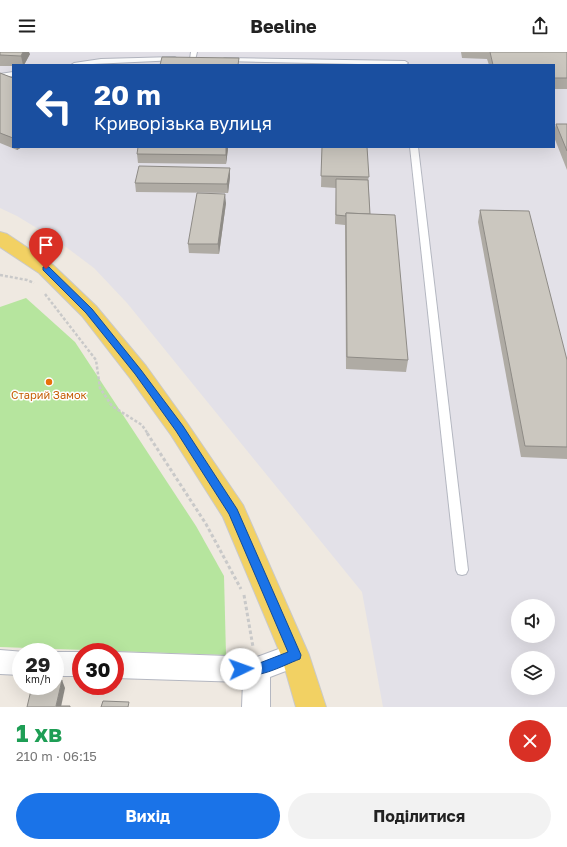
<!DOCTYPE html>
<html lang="uk">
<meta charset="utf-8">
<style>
:root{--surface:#fff;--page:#f2f2f2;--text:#222;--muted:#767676;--accent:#1a73e8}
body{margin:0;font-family:"Golos Text",sans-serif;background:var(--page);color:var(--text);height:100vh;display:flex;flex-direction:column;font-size:15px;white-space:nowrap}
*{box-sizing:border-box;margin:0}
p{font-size:13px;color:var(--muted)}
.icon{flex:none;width:22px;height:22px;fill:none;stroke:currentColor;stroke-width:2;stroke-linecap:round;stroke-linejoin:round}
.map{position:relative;height:655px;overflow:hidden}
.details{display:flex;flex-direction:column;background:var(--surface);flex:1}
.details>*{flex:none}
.hud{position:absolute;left:12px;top:12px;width:543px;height:84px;border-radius:0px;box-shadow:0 4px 16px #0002;background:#1a4fa0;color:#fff;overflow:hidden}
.tools{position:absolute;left:511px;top:547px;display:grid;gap:8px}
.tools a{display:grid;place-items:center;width:44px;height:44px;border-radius:50%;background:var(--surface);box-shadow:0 4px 16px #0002;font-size:20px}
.speed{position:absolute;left:12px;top:591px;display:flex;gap:8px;font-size:20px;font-weight:700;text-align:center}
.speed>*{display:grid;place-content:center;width:52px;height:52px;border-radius:50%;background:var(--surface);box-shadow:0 4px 16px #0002;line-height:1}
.speed small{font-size:10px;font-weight:400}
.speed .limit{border:6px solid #d22;background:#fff;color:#111}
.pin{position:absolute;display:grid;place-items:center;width:34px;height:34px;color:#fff;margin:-41px -17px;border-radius:50% 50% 50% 0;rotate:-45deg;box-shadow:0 0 4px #0007}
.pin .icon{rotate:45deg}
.me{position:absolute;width:44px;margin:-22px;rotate:87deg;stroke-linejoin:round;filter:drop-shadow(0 0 3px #0008)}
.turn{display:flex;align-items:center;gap:14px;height:84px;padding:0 16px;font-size:18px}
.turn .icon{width:52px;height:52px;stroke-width:2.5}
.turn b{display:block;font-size:28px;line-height:34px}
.round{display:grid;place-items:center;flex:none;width:42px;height:42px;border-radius:21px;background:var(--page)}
.summary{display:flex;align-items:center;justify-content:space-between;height:68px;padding:0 16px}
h1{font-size:24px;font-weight:700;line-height:30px;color:#1e9e55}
.button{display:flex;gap:8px;margin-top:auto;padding:8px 16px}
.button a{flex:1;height:46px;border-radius:24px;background:var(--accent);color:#fff;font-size:16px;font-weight:700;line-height:46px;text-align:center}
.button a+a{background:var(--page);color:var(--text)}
header{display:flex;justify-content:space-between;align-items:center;height:52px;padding:0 16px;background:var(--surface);font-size:18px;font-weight:700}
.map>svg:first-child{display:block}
.industrial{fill:#e3e1e8;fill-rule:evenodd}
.green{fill:#b6e59e}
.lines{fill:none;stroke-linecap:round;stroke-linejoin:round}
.service-casing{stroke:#b4b7c1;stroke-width:2}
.minor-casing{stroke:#b4b7c1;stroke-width:2}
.primary-casing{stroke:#c9c9c9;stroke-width:2}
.path-far1{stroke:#c9c9c9;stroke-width:2.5;stroke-dasharray:3 2;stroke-linecap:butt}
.path{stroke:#c9c9c9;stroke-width:3;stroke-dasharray:3.5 2.5;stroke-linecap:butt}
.service{fill:#fff;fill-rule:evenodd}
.minor{fill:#fff;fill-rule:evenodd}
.primary{fill:#f2d163;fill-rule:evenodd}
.wall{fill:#afaba4}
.shaded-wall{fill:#8e8b86}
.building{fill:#cbc7bf;stroke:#8e8b86}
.route{fill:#1a73e8;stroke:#114b97}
.food-dot{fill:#e8710a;stroke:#fff;stroke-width:1.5}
.labels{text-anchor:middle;stroke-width:3;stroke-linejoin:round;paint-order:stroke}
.food-label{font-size:11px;fill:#c56008;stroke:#fff}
</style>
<header><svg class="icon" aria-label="menu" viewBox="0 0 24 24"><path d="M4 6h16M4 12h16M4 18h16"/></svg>Beeline<svg class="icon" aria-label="share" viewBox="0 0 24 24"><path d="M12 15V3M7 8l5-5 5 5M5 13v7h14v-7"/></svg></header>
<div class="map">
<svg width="567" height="655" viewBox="0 0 567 655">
<rect width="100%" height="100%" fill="#efe9e1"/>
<path class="industrial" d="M 0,0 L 567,0 L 567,655 L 383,655 L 362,540 L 127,251 L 94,216 L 58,189 L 17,164 L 0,156 ZM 13,13 L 554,13 L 554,95 L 13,95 ZM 518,554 L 548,554 L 548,584 L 518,584 ZM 518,606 L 548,606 L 548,636 L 518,636 Z"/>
<path class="green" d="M 26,246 L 75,290 L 196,474 L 224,524 L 226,603 L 0,595 L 0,255 Z"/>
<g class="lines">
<defs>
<g id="service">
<path d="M 191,0 L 197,0 L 195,8 L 190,7 Z"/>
<path d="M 175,5 L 178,7 L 177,8 L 71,13 L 74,11 L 101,7 Z"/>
<path d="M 225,6 L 405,9 L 408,11 L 405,13 L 223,9 L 223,7 Z"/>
<path d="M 13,20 L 13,24 L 0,26 L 0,22 Z"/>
<path d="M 410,95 L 418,95 L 468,518 L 466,522 L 462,523 L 458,522 L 456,518 Z"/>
</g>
<g id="minor">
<path d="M 295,591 L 304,594 L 308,603 L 304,612 L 270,625 L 270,655 L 242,655 L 243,630 L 115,626 L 115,600 L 257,605 Z"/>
<path d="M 0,598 L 25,600 L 21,600 L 21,623 L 0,622 Z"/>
<path d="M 54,600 L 82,600 L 81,600 L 81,624 L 55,624 L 55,600 Z"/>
</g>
<path id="primary" d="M 0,180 L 7,182 L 53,213 L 96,254 L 146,314 L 187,371 L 243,453 L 309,603 L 326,655 L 296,655 L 281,603 L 223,465 L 171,383 L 130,326 L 82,264 L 39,221 L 0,195 Z"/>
</defs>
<use href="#service" class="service-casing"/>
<use href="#minor" class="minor-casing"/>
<use href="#primary" class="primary-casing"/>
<g class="path-far1">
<path d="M 0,223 L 27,228 L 34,231"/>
<path d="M 45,242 L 96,308 L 100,336 L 112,354 L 142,373 L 148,382"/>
</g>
<g class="path">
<path d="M 147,381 L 206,472 L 241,537"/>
<path d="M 244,543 L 253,595"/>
</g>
<use href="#service" class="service"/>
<use href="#minor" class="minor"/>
<use href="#primary" class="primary"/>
</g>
<g class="wall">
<path d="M 0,0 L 30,2 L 24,13 L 13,13 L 13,14 L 0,14 Z"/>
<path d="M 461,0 L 567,0 L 567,37 L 554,37 L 554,13 L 489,13 L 487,7 L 462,6 Z"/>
<path d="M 0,21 L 13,26 L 13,95 L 22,95 L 17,98 L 0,91 Z"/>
<path d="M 556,72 L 567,72 L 567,118 L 554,85 L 554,80 Z"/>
<path d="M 322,95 L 367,95 L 370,162 L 408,308 L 406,320 L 346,317 L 345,173 L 335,172 L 336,136 L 321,135 Z"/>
<path d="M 228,97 L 226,112 L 138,111 L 137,102 Z"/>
<path d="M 230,116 L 230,125 L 228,141 L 136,140 L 135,131 Z"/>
<path d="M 226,151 L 219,202 L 189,201 L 188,192 Z"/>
<path d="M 480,158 L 567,308 L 567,407 L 521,405 L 478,170 Z"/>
</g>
<g class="shaded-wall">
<path d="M 22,0 L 29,0 L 30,2 L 24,13 L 23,13 L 21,4 Z"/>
<path d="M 16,95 L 22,95 L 17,98 Z"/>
<path d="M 226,95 L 228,95 L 228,97 L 226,112 Z"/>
<path d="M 230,116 L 230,125 L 228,141 L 227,132 Z"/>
<path d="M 225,142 L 226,151 L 219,202 L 218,192 Z"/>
<path d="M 62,628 L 65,636 L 61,655 L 56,654 Z"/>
</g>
<g class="building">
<path d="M 0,0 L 23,0 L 21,4 L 0,3 Z"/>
<path d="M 490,0 L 567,0 L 567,26 L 554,26 L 554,13 L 493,13 Z"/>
<path d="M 162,5 L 239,6 L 238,13 L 160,13 Z"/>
<path d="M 0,21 L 13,26 L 13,86 L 0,81 Z"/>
<path d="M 556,72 L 567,72 L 567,99 Z"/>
<path d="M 138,95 L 226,95 L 226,103 L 137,102 Z"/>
<path d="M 322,95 L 367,95 L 369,125 L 321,124 Z"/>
<path d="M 139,114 L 230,116 L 227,132 L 135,131 Z"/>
<path d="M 336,127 L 368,128 L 370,162 L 346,161 L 346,164 L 336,163 Z"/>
<path d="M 197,141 L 225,142 L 218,192 L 188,192 Z"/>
<path d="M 480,158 L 529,159 L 567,308 L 567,395 L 525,394 Z"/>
<path d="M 346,161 L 395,163 L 408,308 L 347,305 Z"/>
<path d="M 55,628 L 62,628 L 56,654 L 70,654 L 70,655 L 27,655 L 32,634 L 55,634 Z"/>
<path d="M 103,649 L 129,650 L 128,655 L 101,655 Z"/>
</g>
<path class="route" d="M 46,214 L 49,215 L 92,257 L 141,318 L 183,374 L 237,457 L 301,603 L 300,607 C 281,614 257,629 237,621 L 235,617 L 237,613 L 241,611 L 257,612 L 288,600 L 229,462 L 176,379 L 135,322 L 86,261 L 43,218 L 43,215 Z"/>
<circle class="food-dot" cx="49" cy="330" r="4"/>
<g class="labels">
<g class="food-label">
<text x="49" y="347">Старий Замок</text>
</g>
</g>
</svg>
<div class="tools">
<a><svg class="icon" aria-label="sound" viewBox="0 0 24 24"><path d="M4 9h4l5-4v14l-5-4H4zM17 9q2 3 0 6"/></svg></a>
<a><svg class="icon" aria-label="layers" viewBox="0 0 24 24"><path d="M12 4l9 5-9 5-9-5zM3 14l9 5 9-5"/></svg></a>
</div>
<div class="speed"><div>29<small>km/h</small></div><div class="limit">30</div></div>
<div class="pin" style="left:46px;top:217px;background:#d93025"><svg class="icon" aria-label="arrive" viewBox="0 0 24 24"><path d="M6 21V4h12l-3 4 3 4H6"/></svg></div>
<svg class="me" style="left:241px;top:617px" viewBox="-20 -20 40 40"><circle r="19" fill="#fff"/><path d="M0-13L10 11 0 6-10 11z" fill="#1a73e8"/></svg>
<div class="hud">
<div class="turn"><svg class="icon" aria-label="left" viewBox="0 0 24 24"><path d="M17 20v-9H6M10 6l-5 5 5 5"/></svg><div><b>20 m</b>Криворізька вулиця</div></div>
</div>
</div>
<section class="details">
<div class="summary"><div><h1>1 хв</h1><p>210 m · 06:15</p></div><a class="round" style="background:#d93025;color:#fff"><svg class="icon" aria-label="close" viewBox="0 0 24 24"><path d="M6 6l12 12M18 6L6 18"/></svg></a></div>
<div class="button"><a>Вихід</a><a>Поділитися</a></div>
</section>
